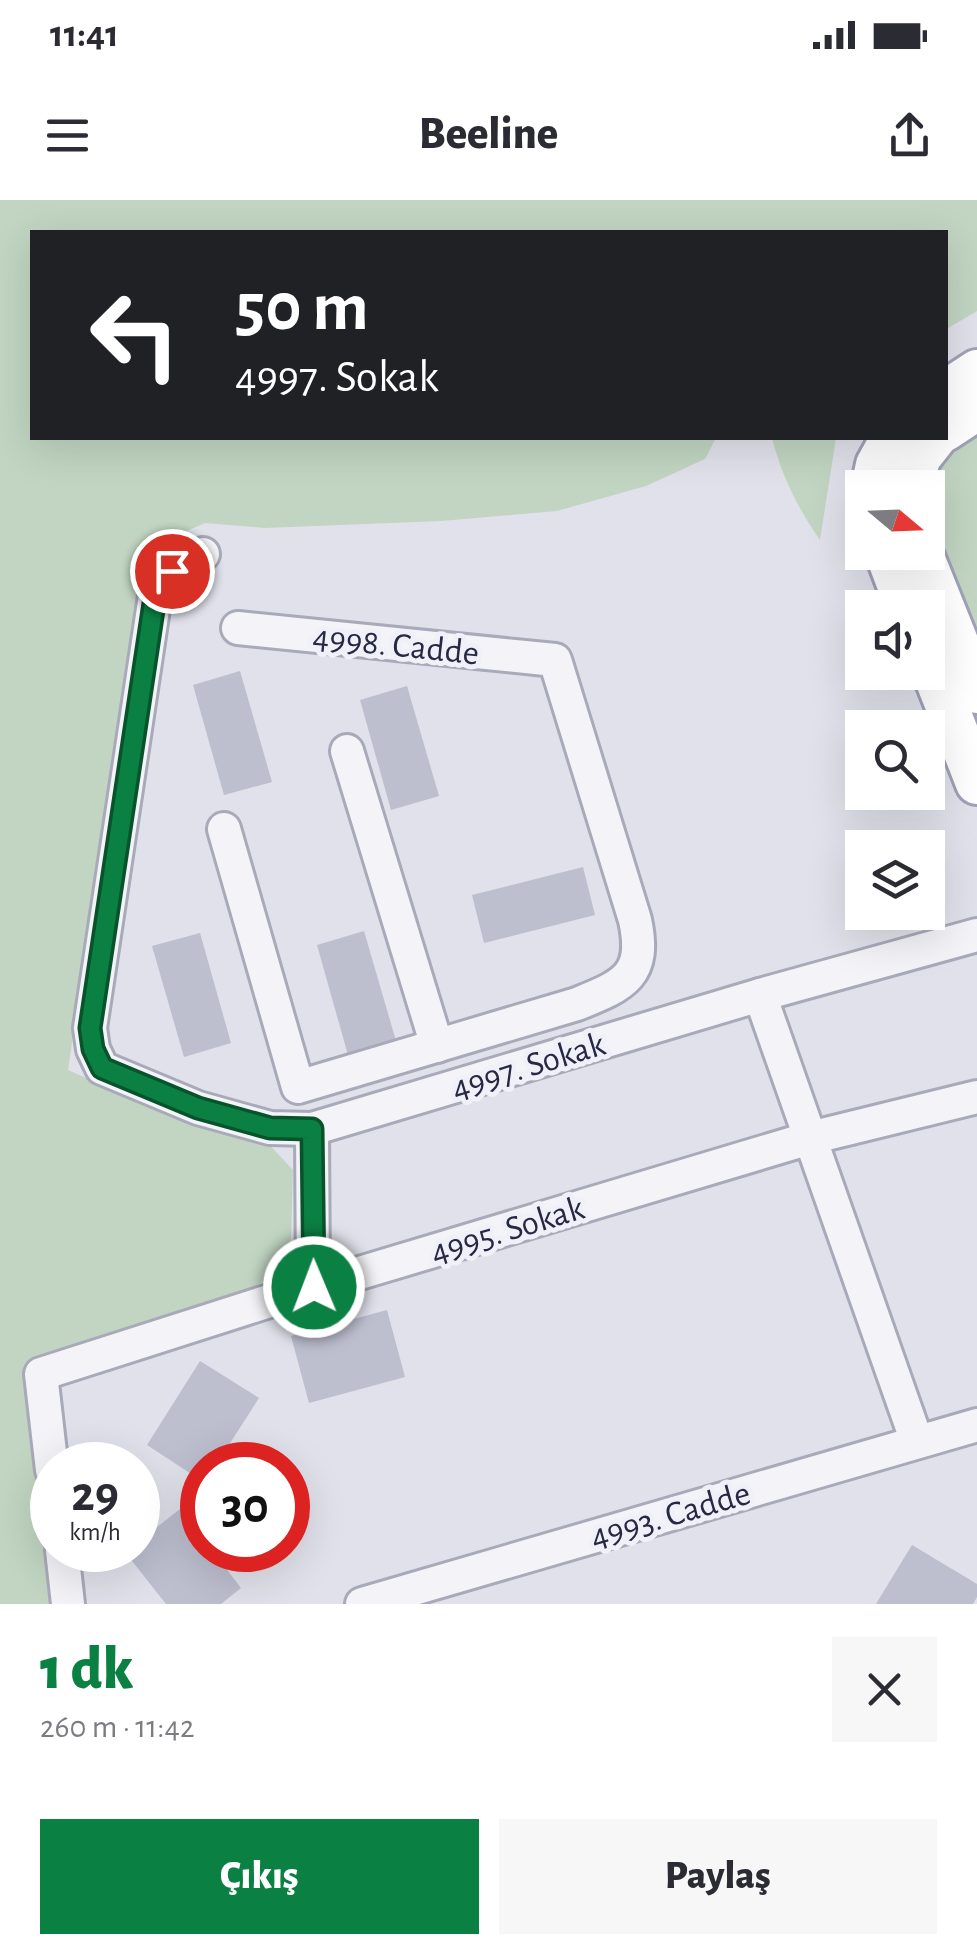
<!DOCTYPE html>
<html lang="tr">
<meta charset="utf-8">
<style>
:root{--surface:#fff;--page:#f7f7f7;--text:#2b2b33;--muted:#7c7c81;--accent:#0b8043}
body{margin:0;font-family:"Alegreya Sans",sans-serif;background:var(--page);color:var(--text);height:100vh;display:flex;flex-direction:column;font-size:38px;white-space:nowrap}
*{box-sizing:border-box;margin:0}
p{font-size:32px;color:var(--muted)}
.icon{flex:none;width:55px;height:55px;fill:none;stroke:currentColor;stroke-width:2;stroke-linecap:round;stroke-linejoin:round}
.map{position:relative;height:1404px;overflow:hidden}
.panel{display:flex;flex-direction:column;background:var(--surface);flex:1}
.panel>*{flex:none}
.guide{position:absolute;left:30px;top:30px;width:918px;height:210px;border-radius:0px;box-shadow:0 10px 40px #0002;background:#202124;color:#fff;overflow:hidden}
.needle{width:65px;rotate:109deg}
.buttons{position:absolute;left:845px;top:270px;display:grid;gap:20px}
.buttons a{display:grid;place-items:center;width:100px;height:100px;border-radius:0px;background:var(--surface);box-shadow:0 10px 40px #0002;font-size:50px}
.speed{position:absolute;left:30px;top:1242px;display:flex;gap:20px;font-size:50px;font-weight:700;text-align:center}
.speed>*{display:grid;place-content:center;width:130px;height:130px;border-radius:50%;background:var(--surface);box-shadow:0 10px 40px #0002;line-height:1}
.speed small{font-size:25px;font-weight:400}
.speed .limit{border:15px solid #d22;background:#fff;color:#111}
.pin{position:absolute;display:grid;place-items:center;width:85px;height:85px;color:#fff;margin:-42px;border:5px solid #fff;border-radius:50%;box-shadow:0 2px 10px #0007}
.me{position:absolute;width:110px;margin:-55px;rotate:359deg;stroke-linejoin:round;filter:drop-shadow(0 0 8px #0008)}
.turn{display:flex;align-items:center;gap:35px;height:210px;padding:0 40px;font-size:45px}
.turn .icon{width:130px;height:130px;stroke-width:2.5}
.turn b{display:block;font-size:70px;line-height:85px}
.round{display:grid;place-items:center;flex:none;width:105px;height:105px;border-radius:0px;background:var(--page)}
.overview{display:flex;align-items:center;justify-content:space-between;height:170px;padding:0 40px}
h1{font-size:60px;font-weight:800;line-height:75px;color:var(--accent)}
.button{display:flex;gap:20px;margin-top:auto;padding:20px 40px}
.button a{flex:1;height:115px;border-radius:0px;background:var(--accent);color:#fff;font-size:40px;font-weight:800;line-height:115px;text-align:center}
.button a+a{background:var(--page);color:var(--text)}
.status{display:flex;justify-content:space-between;align-items:center;height:70px;padding:0 50px;background:var(--surface);direction:ltr}
.status svg{height:28px;fill:currentColor}
header{display:flex;justify-content:space-between;align-items:center;height:130px;padding:0 40px;background:var(--surface);font-size:45px;font-weight:800}
.map>svg:first-child{display:block}
.green{fill:#c1d5c2}
.building{fill:#bdbece}
.lines{fill:none;stroke-linecap:round;stroke-linejoin:round}
.minor-casing{stroke:#a9aab9;stroke-width:38}
.major-casing{stroke:#9fa1b7;stroke-width:48}
.minor{stroke:#f4f4f8;stroke-width:32}
.major{stroke:#fff;stroke-width:42}
.route-casing{stroke:#07532c;stroke-width:25}
.route{stroke:#0b8043;stroke-width:18}
.labels{text-anchor:middle;stroke-width:10;stroke-linejoin:round;paint-order:stroke}
.street-label{font-size:35px;fill:#272844;stroke:#f0f1f8}
</style>
<div class="status"><b>11:41</b><svg viewBox="0 0 49 12"><path d="M0 12V9h3v3zM5 12V6h3v6zM10 12V3h3v9zM15 12V0h3v12zM26 1h20v11H26zM47 4h2v5h-2z"/></svg></div>
<header><svg class="icon" aria-label="menu" viewBox="0 0 24 24"><path d="M4 6h16M4 12h16M4 18h16"/></svg>Beeline<svg class="icon" aria-label="share" viewBox="0 0 24 24"><path d="M12 15V3M7 8l5-5 5 5M5 13v7h14v-7"/></svg></header>
<div class="map">
<svg width="977" height="1404" viewBox="0 0 977 1404">
<rect width="100%" height="100%" fill="#e1e1eb"/>
<g class="green">
<path d="M 0,0 L 977,0 L 977,111 L 945,130 L 945,32 L 32,32 L 32,238 L 716,238 L 705,259 L 646,286 L 557,311 L 441,321 L 265,328 L 205,323 L 155,345 L 136,409 L 68,870 L 191,925 L 265,940 L 293,970 L 291,1039 L 280,1072 L 243,1093 L 44,1156 L 26,1168 L 55,1404 L 0,1404 Z"/>
<path d="M 977,229 L 977,439 L 945,362 L 932,315 L 934,275 L 955,243 Z"/>
<path d="M 772,238 L 836,238 L 820,340 C 798,309 781,274 772,238 Z"/>
</g>
<g class="building">
<path d="M 240,471 L 272,582 L 224,595 L 193,485 Z"/>
<path d="M 407,486 L 439,596 L 391,610 L 360,500 Z"/>
<path d="M 583,667 L 595,715 L 484,743 L 472,695 Z"/>
<path d="M 364,731 L 396,841 L 348,855 L 317,745 Z"/>
<path d="M 200,733 L 231,843 L 184,857 L 152,746 Z"/>
<path d="M 387,1110 L 405,1177 L 309,1203 L 291,1136 Z"/>
<path d="M 200,1161 L 259,1198 L 216,1265 L 202,1265 L 202,1281 L 147,1245 Z"/>
<path d="M 180,1309 L 202,1338 L 202,1350 L 212,1350 L 241,1388 L 221,1404 L 166,1404 L 125,1352 L 138,1350 L 138,1342 Z"/>
<path d="M 912,1345 L 977,1384 L 977,1397 L 973,1404 L 876,1404 Z"/>
</g>
<g class="lines">
<defs>
<g id="minor">
<path d="M 203,354 L 171,371 L 156,389 L 90,828 L 93,849 L 102,868 L 198,908 L 270,928 L 312,929 L 760,795 L 977,735"/>
<path d="M 347,551 L 437,846"/>
<path d="M 224,629 L 298,887 L 577,804 C 624,785 647,776 635,720 L 555,460 L 238,428"/>
<path d="M 760,795 L 917,1242"/>
<path d="M 312,929 L 313,1087"/>
<path d="M 52,1270 L 41,1174 L 313,1087 L 810,938 L 977,897"/>
<path d="M 62,1350 L 68,1404"/>
<path d="M 362,1404 L 977,1225"/>
</g>
<g id="major">
<path d="M 945,192 L 977,171"/>
<path d="M 945,230 L 977,209"/>
<path d="M 872,288 L 877,265 L 892,238"/>
<path d="M 909,288 L 920,257 L 935,238"/>
<path d="M 886,352 L 907,408"/>
<path d="M 921,352 L 977,492"/>
<path d="M 928,458 L 977,583"/>
</g>
</defs>
<use href="#minor" class="minor-casing"/>
<use href="#major" class="major-casing"/>
<use href="#minor" class="minor"/>
<use href="#major" class="major"/>
</g>
<g class="lines">
<defs>
<path id="route" d="M 172,371 L 156,390 L 90,828 L 93,849 L 102,868 L 198,908 L 270,928 L 312,929 L 314,1087"/>
</defs>
<use href="#route" class="route-casing"/>
<use href="#route" class="route"/>
</g>
<g class="labels">
<g class="street-label">
<text transform="translate(396 444) rotate(6)" y="12">4998. Cadde</text>
<text transform="translate(528 865) rotate(-17)" y="12">4997. Sokak</text>
<text transform="translate(507 1029) rotate(-17)" y="12">4995. Sokak</text>
<text transform="translate(670 1314) rotate(-16)" y="12">4993. Cadde</text>
</g>
</g>
</svg>
<div class="buttons">
<a><svg class="needle" viewBox="-14 -14 28 28"><path d="M0-13l5 13h-10z" fill="#e53935"/><path d="M0 13l5-13h-10z" fill="#7c7c81"/></svg></a>
<a><svg class="icon" aria-label="sound" viewBox="0 0 24 24"><path d="M4 9h4l5-4v14l-5-4H4zM17 9q2 3 0 6"/></svg></a>
<a><svg class="icon" aria-label="search" viewBox="0 0 24 24"><circle cx="10" cy="10" r="6"/><path d="M15 15l6 6"/></svg></a>
<a><svg class="icon" aria-label="layers" viewBox="0 0 24 24"><path d="M12 4l9 5-9 5-9-5zM3 14l9 5 9-5"/></svg></a>
</div>
<div class="speed"><div>29<small>km/h</small></div><div class="limit">30</div></div>
<div class="pin" style="left:172px;top:371px;background:#d93025"><svg class="icon" aria-label="arrive" viewBox="0 0 24 24"><path d="M6 21V4h12l-3 4 3 4H6"/></svg></div>
<svg class="me" style="left:314px;top:1087px" viewBox="-20 -20 40 40"><circle r="17" fill="#0b8043" stroke="#fff" stroke-width="3"/><path d="M0-11L8 9 0 5-8 9z" fill="#fff"/></svg>
<div class="guide">
<div class="turn"><svg class="icon" aria-label="left" viewBox="0 0 24 24"><path d="M17 20v-9H6M10 6l-5 5 5 5"/></svg><div><b>50 m</b>4997. Sokak</div></div>
</div>
</div>
<section class="panel">
<div class="overview"><div><h1>1 dk</h1><p>260 m · 11:42</p></div><a class="round"><svg class="icon" aria-label="close" viewBox="0 0 24 24"><path d="M6 6l12 12M18 6L6 18"/></svg></a></div>
<div class="button"><a>Çıkış</a><a>Paylaş</a></div>
</section>
